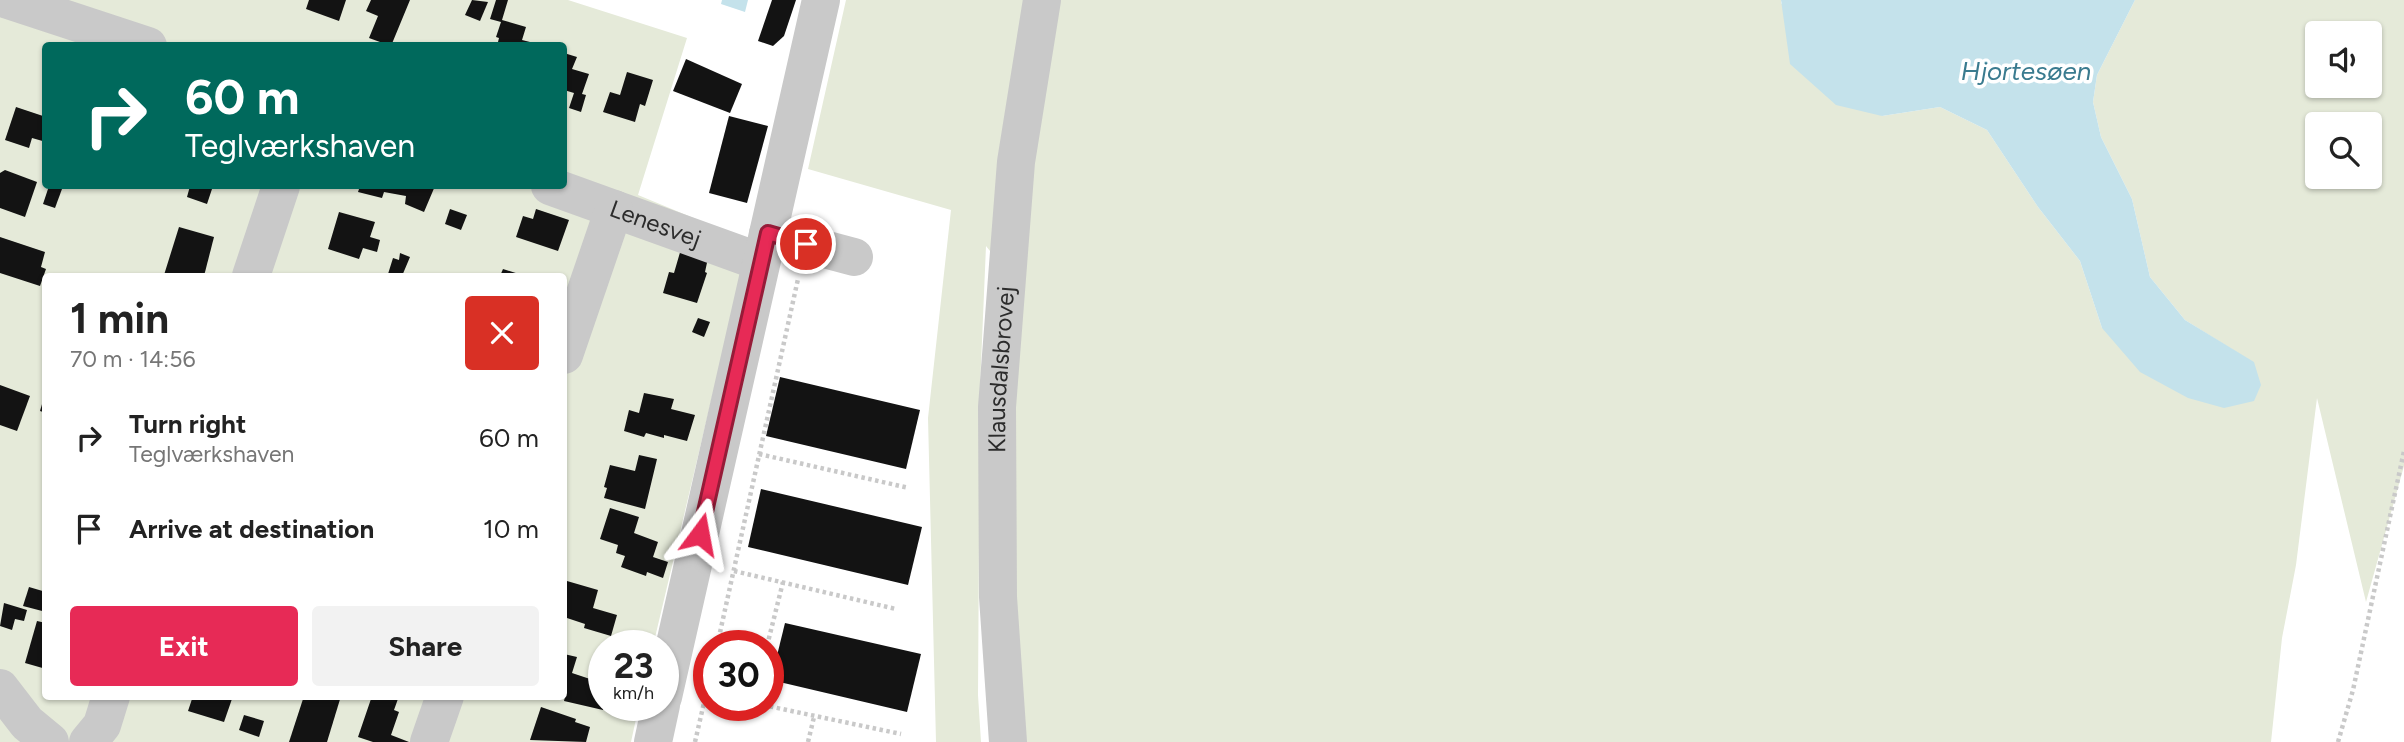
<!DOCTYPE html>
<meta charset="utf-8">
<style>
:root{--surface:#fff;--page:#f2f2f2;--text:#222;--muted:#767676;--accent:#e72a56}
body{margin:0;font-family:Figtree,sans-serif;background:var(--page);color:var(--text);height:100vh;display:flex;flex-direction:column;font-size:26px;white-space:nowrap}
*{box-sizing:border-box;margin:0}
p{font-size:23px;color:var(--muted)}
.icon{flex:none;width:38px;height:38px;fill:none;stroke:currentColor;stroke-width:2;stroke-linecap:round;stroke-linejoin:round}
.map{position:relative;flex:1;overflow:hidden}
.side{position:absolute;left:42px;top:273px;width:525px;height:427px;display:flex;flex-direction:column;background:var(--surface);border-radius:7px;box-shadow:0 2px 5px #0004}
.side>*{flex:none}
.banner{position:absolute;left:42px;top:42px;width:525px;height:147px;border-radius:7px;box-shadow:0 2px 5px #0004;background:#00695c;color:#fff;overflow:hidden}
.buttons{position:absolute;left:2305px;top:21px;display:grid;gap:14px}
.buttons a{display:grid;place-items:center;width:77px;height:77px;border-radius:7px;background:var(--surface);box-shadow:0 2px 5px #0004;font-size:35px}
.speed{position:absolute;left:588px;top:630px;display:flex;gap:14px;font-size:35px;font-weight:700;text-align:center}
.speed>*{display:grid;place-content:center;width:91px;height:91px;border-radius:50%;background:var(--surface);box-shadow:0 2px 5px #0004;line-height:1}
.speed small{font-size:18px;font-weight:400}
.speed .limit{border:10px solid #d22;background:#fff;color:#111}
.pin{position:absolute;display:grid;place-items:center;width:60px;height:60px;color:#fff;margin:-30px;border:4px solid #fff;border-radius:50%;box-shadow:0 2px 7px #0007}
.me{position:absolute;width:77px;margin:-38px;rotate:13deg;stroke-linejoin:round;filter:drop-shadow(0 0 5px #0008)}
.turn{display:flex;align-items:center;gap:24px;height:147px;padding:0 28px;font-size:32px}
.turn .icon{width:91px;height:91px;stroke-width:2.5}
.turn b{display:block;font-size:49px;line-height:60px}
.round{display:grid;place-items:center;flex:none;width:74px;height:74px;border-radius:7px;background:var(--page)}
.head{display:flex;align-items:center;justify-content:space-between;height:119px;padding:0 28px}
h1{font-size:42px;font-weight:700;line-height:52px}
.action{display:flex;gap:14px;margin-top:auto;padding:14px 28px}
.action a{flex:1;height:80px;border-radius:7px;background:var(--accent);color:#fff;font-size:28px;font-weight:700;line-height:80px;text-align:center}
.action a+a{background:var(--page);color:var(--text)}
ul{padding:0;list-style:none}
li{display:flex;align-items:center;gap:21px;height:91px;padding:0 28px}
li div{flex:1}
li b{display:block;font-size:26px}
li em{font-style:normal}
.map>svg:first-child{display:block}
.green{fill:#e5ead9;fill-rule:evenodd}
.water{fill:#c4e2eb}
.building{fill:#131313}
.lines{fill:none;stroke-linecap:round;stroke-linejoin:round}
.path{stroke:#c9c9c9;stroke-width:4.5;stroke-dasharray:3.5 3.5;stroke-linecap:butt}
.minor{stroke:#c9c9c9;stroke-width:38}
.route-casing{stroke:#961b38;stroke-width:18}
.route{stroke:#e72a56;stroke-width:12}
.labels{text-anchor:middle;stroke-width:7;stroke-linejoin:round;paint-order:stroke}
.street-label{font-size:24px;fill:#2c2c2c;stroke:#fff}
.water-label{font-size:26px;font-style:italic;fill:#3a7b8f;stroke:#fff}
</style>
<div class="map">
<svg width="2404" height="742" viewBox="0 0 2404 742">
<rect width="100%" height="100%" fill="#fff"/>
<g class="green">
<path d="M 0,0 L 568,0 L 687,38 L 638,195 L 749,241 L 653,646 L 604,646 L 604,705 L 639,705 L 631,742 L 0,742 ZM 46,46 L 564,46 L 564,186 L 46,186 ZM 46,276 L 564,276 L 564,696 L 46,696 Z"/>
<path d="M 846,0 L 1781,0 L 1781,3 L 1882,116 L 1940,107 L 1987,130 L 2038,207 L 2080,261 L 2102,328 L 2254,363 L 2185,320 L 2150,277 L 2132,199 L 2101,137 L 2093,102 L 2097,75 L 2135,0 L 2404,0 L 2404,466 L 2366,602 L 2317,398 L 2296,565 L 2282,638 L 2271,742 L 1014,742 L 990,251 L 986,246 L 980,388 L 978,695 L 981,742 L 936,742 L 928,418 L 951,210 L 808,169 ZM 2317,33 L 2370,33 L 2370,86 L 2317,86 ZM 2317,124 L 2370,124 L 2370,177 L 2317,177 Z"/>
</g>
<g class="water">
<path d="M 722,0 L 748,0 L 745,12 L 721,4 Z"/>
<path d="M 1781,0 L 2135,0 L 2097,75 L 2093,102 L 2101,137 L 2132,199 L 2150,277 L 2185,320 L 2254,362 L 2261,385 L 2254,401 L 2224,408 L 2188,398 L 2140,372 L 2102,328 L 2080,261 L 2038,207 L 1987,130 L 1940,107 L 1882,116 L 1836,105 L 1790,64 Z"/>
</g>
<g class="building">
<path d="M 309,0 L 346,0 L 339,21 L 306,9 Z"/>
<path d="M 371,0 L 410,0 L 391,46 L 369,38 L 378,16 L 366,11 Z"/>
<path d="M 472,0 L 488,2 L 480,21 L 465,15 Z"/>
<path d="M 496,0 L 508,0 L 502,20 L 526,27 L 522,40 L 534,43 L 533,46 L 497,46 L 499,38 L 496,37 L 501,22 L 490,19 Z"/>
<path d="M 772,0 L 796,0 L 784,36 L 773,46 L 758,41 Z"/>
<path d="M 564,53 L 577,57 L 572,69 L 589,74 L 582,94 L 586,95 L 581,112 L 569,108 L 574,93 L 564,90 Z"/>
<path d="M 686,59 L 742,84 L 730,113 L 673,91 Z"/>
<path d="M 627,72 L 653,80 L 645,106 L 640,104 L 635,122 L 603,112 L 610,92 L 620,95 Z"/>
<path d="M 16,107 L 46,117 L 46,142 L 32,138 L 29,148 L 5,140 Z"/>
<path d="M 729,116 L 768,126 L 747,203 L 709,193 Z"/>
<path d="M 5,170 L 37,182 L 25,217 L 0,208 L 0,173 Z"/>
<path d="M 49,186 L 62,189 L 55,208 L 43,204 Z"/>
<path d="M 190,186 L 213,186 L 207,204 L 187,197 Z"/>
<path d="M 360,186 L 435,186 L 424,212 L 405,204 L 406,196 L 384,192 L 382,198 L 358,192 Z"/>
<path d="M 450,209 L 467,215 L 461,230 L 445,224 Z"/>
<path d="M 536,209 L 569,220 L 558,251 L 516,237 L 523,216 L 533,219 Z"/>
<path d="M 339,212 L 375,222 L 370,237 L 380,240 L 377,252 L 363,248 L 359,259 L 328,249 Z"/>
<path d="M 179,227 L 214,237 L 204,276 L 164,275 Z"/>
<path d="M 0,237 L 45,252 L 41,267 L 46,269 L 40,286 L 0,273 Z"/>
<path d="M 681,249 L 708,258 L 705,272 L 707,273 L 697,303 L 663,293 L 669,272 L 674,273 Z"/>
<path d="M 400,253 L 410,257 L 402,276 L 388,274 L 393,258 L 399,260 Z"/>
<path d="M 503,269 L 525,276 L 500,276 Z"/>
<path d="M 698,318 L 710,322 L 704,337 L 692,332 Z"/>
<path d="M 780,377 L 920,410 L 906,469 L 766,436 Z"/>
<path d="M 0,385 L 30,396 L 17,431 L 0,425 Z"/>
<path d="M 644,393 L 674,399 L 671,409 L 695,415 L 687,441 L 664,435 L 664,438 L 646,433 L 644,437 L 624,431 L 629,410 L 639,413 Z"/>
<path d="M 45,394 L 46,394 L 46,413 L 40,411 Z"/>
<path d="M 639,455 L 657,459 L 645,509 L 604,498 L 607,488 L 604,487 L 610,465 L 635,471 Z"/>
<path d="M 761,489 L 922,527 L 908,585 L 748,547 Z"/>
<path d="M 610,508 L 639,517 L 634,533 L 658,542 L 653,557 L 668,562 L 663,578 L 647,572 L 646,576 L 621,567 L 625,556 L 616,553 L 618,545 L 600,539 Z"/>
<path d="M 567,581 L 598,590 L 593,608 L 617,615 L 611,636 L 584,628 L 585,624 L 564,617 L 564,594 Z"/>
<path d="M 29,587 L 46,592 L 46,612 L 23,606 Z"/>
<path d="M 4,603 L 27,610 L 24,621 L 15,619 L 12,630 L 0,626 Z"/>
<path d="M 37,621 L 46,623 L 46,669 L 25,663 Z"/>
<path d="M 785,623 L 921,654 L 907,712 L 771,680 Z"/>
<path d="M 564,654 L 577,657 L 572,673 L 602,683 L 598,695 L 604,697 L 603,710 L 564,701 L 566,692 L 564,691 Z"/>
<path d="M 193,696 L 233,696 L 224,722 L 188,711 Z"/>
<path d="M 304,696 L 341,696 L 327,742 L 289,742 Z"/>
<path d="M 372,696 L 399,696 L 394,710 L 399,712 L 391,735 L 409,742 L 373,742 L 358,737 Z"/>
<path d="M 541,707 L 576,719 L 575,722 L 590,727 L 586,742 L 530,740 Z"/>
<path d="M 244,715 L 264,721 L 259,737 L 239,730 Z"/>
</g>
<g class="lines">
<g class="path">
<path d="M 759,454 L 909,488"/>
<path d="M 734,571 L 896,609"/>
<path d="M 717,646 L 798,279"/>
<path d="M 767,646 L 783,582"/>
<path d="M 763,705 L 901,734"/>
<path d="M 695,742 L 709,681"/>
<path d="M 808,742 L 814,717"/>
<path d="M 2338,742 L 2353,690 L 2404,451"/>
</g>
<g class="minor">
<path d="M 8,0 L 148,46"/>
<path id="s1" d="M 550,186 L 761,262"/>
<path d="M 768,234 L 854,257"/>
<path d="M 251,276 L 281,186"/>
<path d="M 564,355 L 614,209"/>
<path d="M 0,688 L 27,723 L 50,742"/>
<path d="M 663,697 L 821,0"/>
<path d="M 88,742 L 102,725 L 111,696"/>
<path d="M 429,742 L 445,696"/>
<path d="M 653,742 L 661,705"/>
<path id="s2" d="M 1008,742 L 998,597 L 997,407 L 1016,162 L 1042,0"/>
</g>
</g>
<g class="lines">
<defs>
<path id="route" d="M 700,534 L 768,233 L 806,244"/>
</defs>
<use href="#route" class="route-casing"/>
<use href="#route" class="route"/>
</g>
<g class="labels">
<g class="street-label">
<text dy="8" stroke="none"><textPath href="#s1" startOffset="112">Lenesvej</textPath></text>
<text dy="8" stroke="none"><textPath href="#s2" startOffset="373">Klausdalsbrovej</textPath></text>
</g>
<g class="water-label">
<text x="2026" y="80">Hjortesøen</text>
</g>
</g>
</svg>
<div class="buttons">
<a><svg class="icon" aria-label="sound" viewBox="0 0 24 24"><path d="M4 9h4l5-4v14l-5-4H4zM17 9q2 3 0 6"/></svg></a>
<a><svg class="icon" aria-label="search" viewBox="0 0 24 24"><circle cx="10" cy="10" r="6"/><path d="M15 15l6 6"/></svg></a>
</div>
<div class="speed"><div>23<small>km/h</small></div><div class="limit">30</div></div>
<div class="pin" style="left:806px;top:244px;background:#d93025"><svg class="icon" aria-label="arrive" viewBox="0 0 24 24"><path d="M6 21V4h12l-3 4 3 4H6"/></svg></div>
<svg class="me" style="left:700px;top:534px" viewBox="-20 -20 40 40"><path d="M0-17L14 15 0 8-14 15z" fill="#e72a56" stroke="#fff" stroke-width="4"/></svg>
<div class="banner">
<div class="turn"><svg class="icon" aria-label="right" viewBox="0 0 24 24"><path d="M7 20v-9h11M14 6l5 5-5 5"/></svg><div><b>60 m</b>Teglværkshaven</div></div>
</div>
<section class="side">
<div class="head"><div><h1>1 min</h1><p>70 m · 14:56</p></div><a class="round" style="background:#d93025;color:#fff"><svg class="icon" aria-label="close" viewBox="0 0 24 24"><path d="M6 6l12 12M18 6L6 18"/></svg></a></div>
<ul>
<li><svg class="icon" aria-label="right" viewBox="0 0 24 24"><path d="M7 20v-9h11M14 6l5 5-5 5"/></svg><div><b>Turn right</b><p>Teglværkshaven</p></div><em>60 m</em></li>
<li><svg class="icon" aria-label="arrive" viewBox="0 0 24 24"><path d="M6 21V4h12l-3 4 3 4H6"/></svg><div><b>Arrive at destination</b></div><em>10 m</em></li>
</ul>
<div class="action"><a>Exit</a><a>Share</a></div>
</section>
</div>
